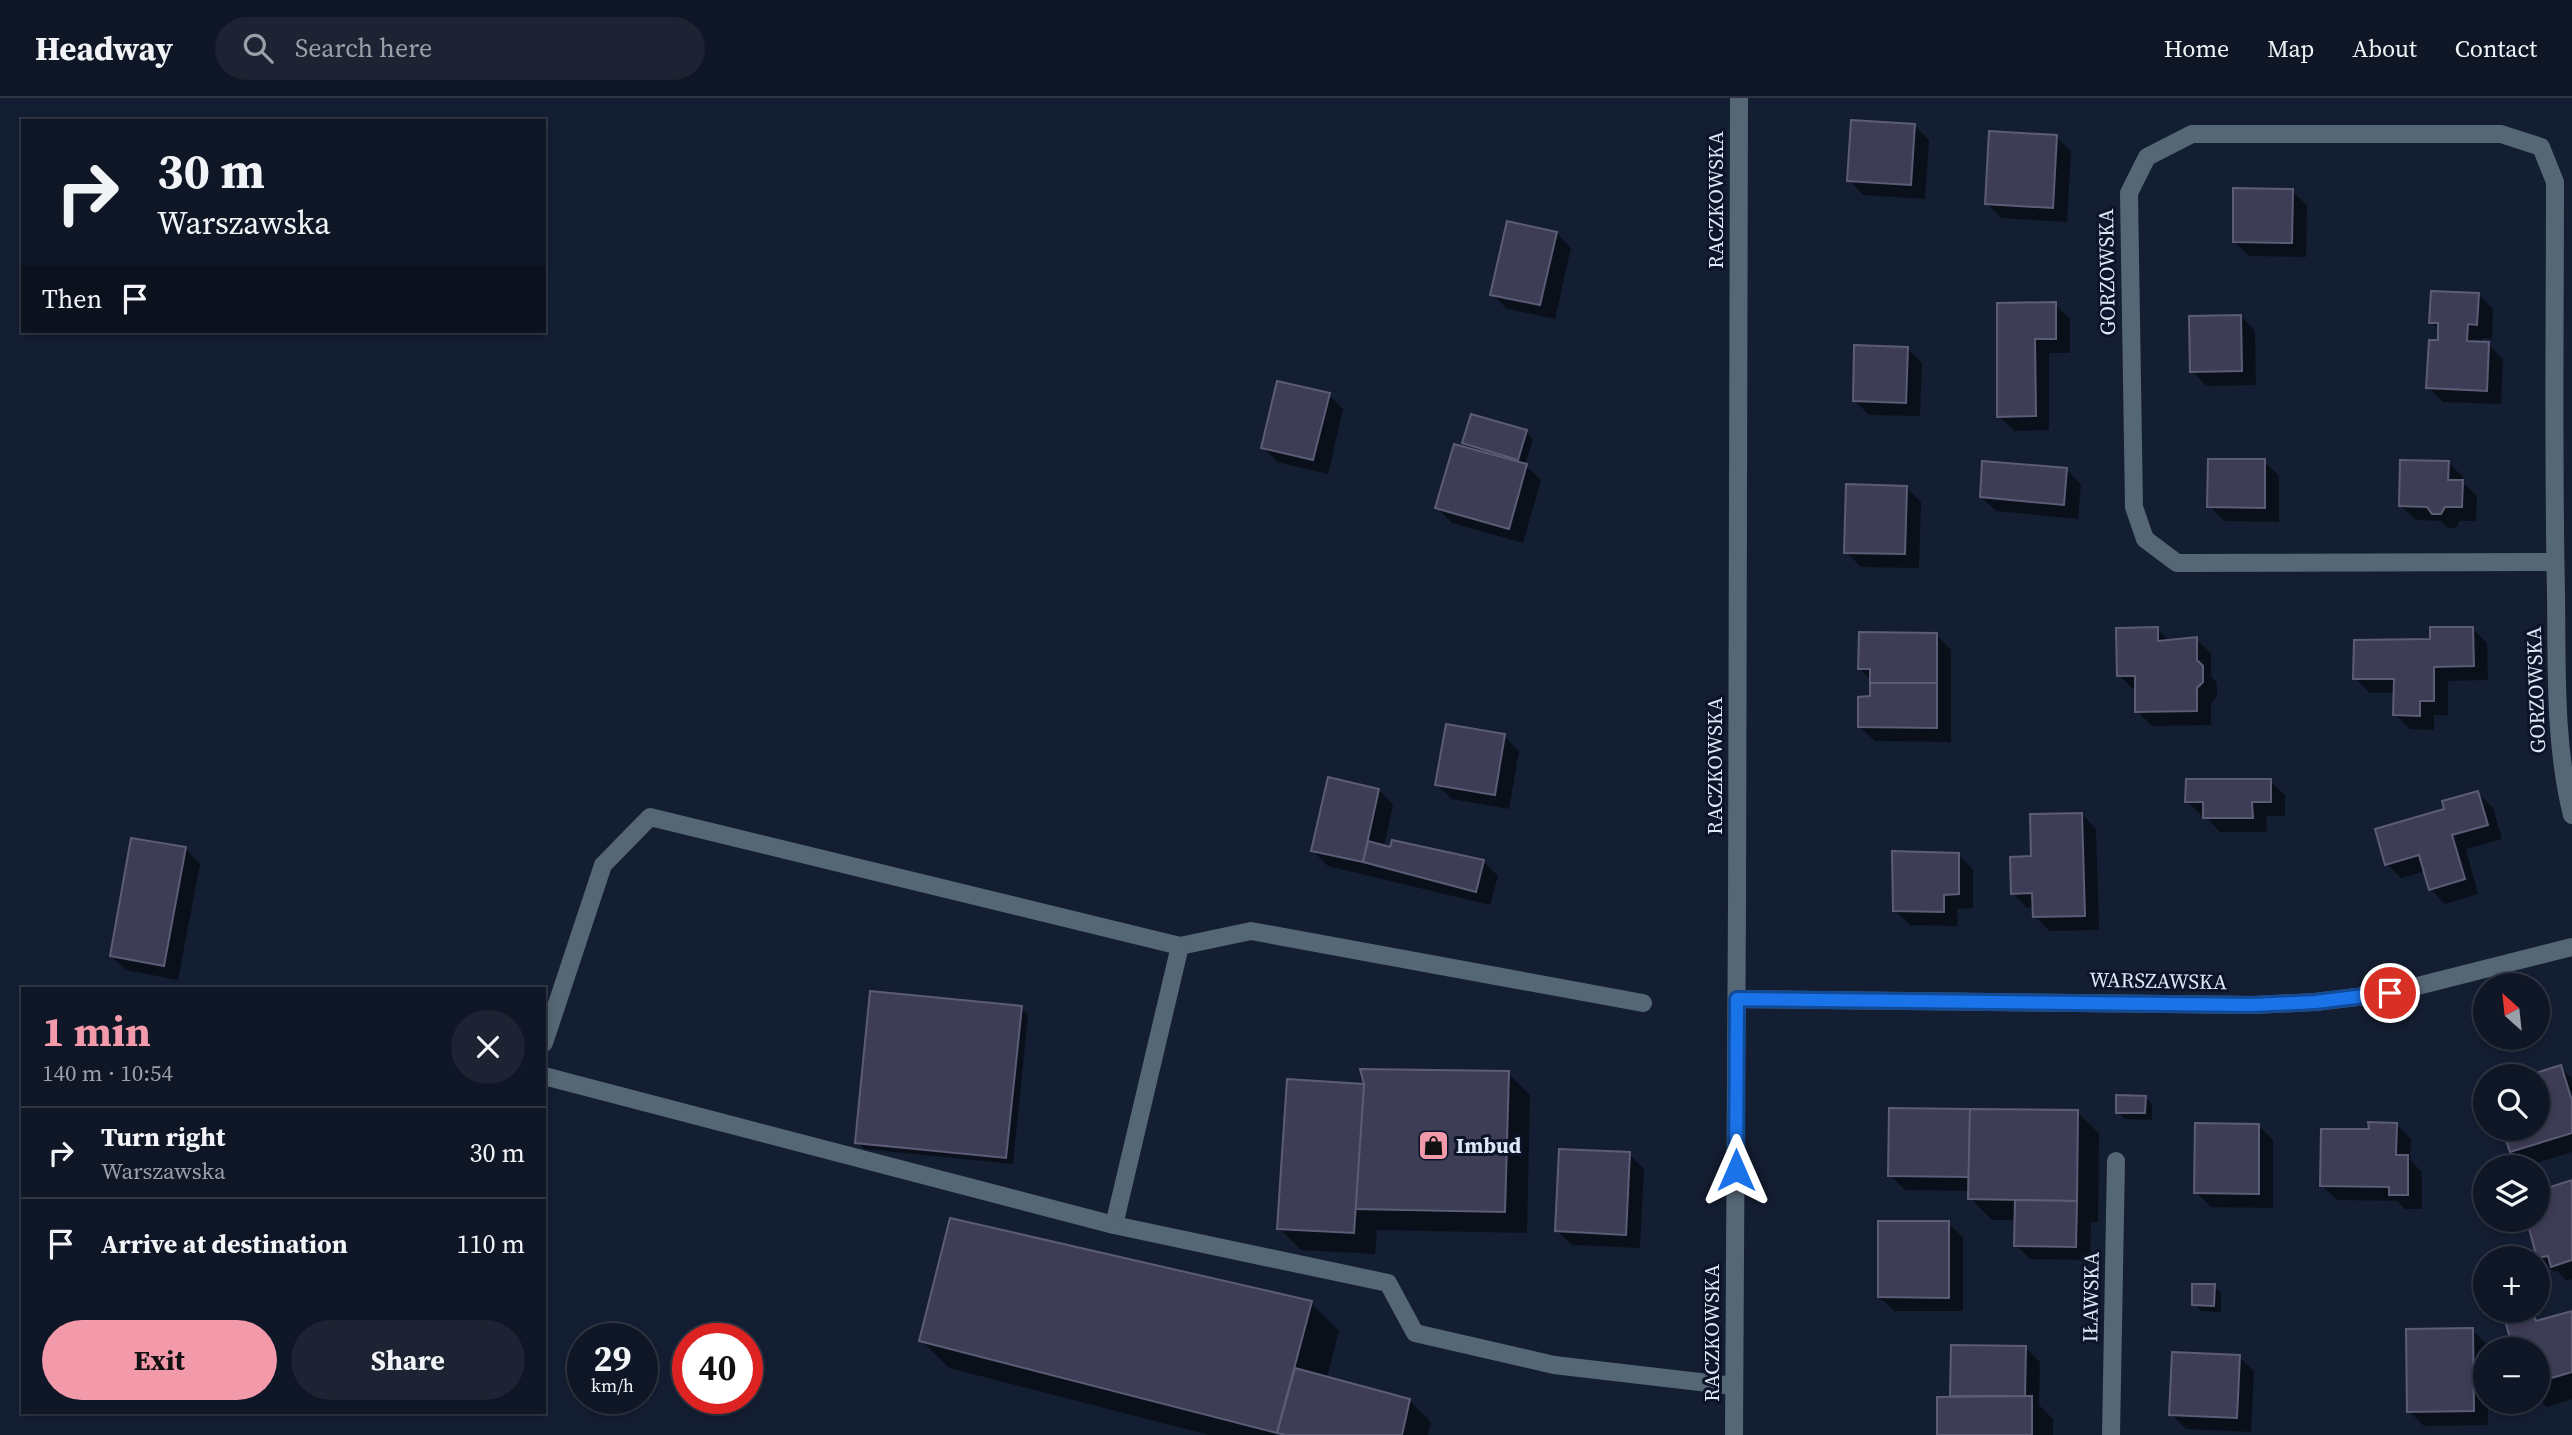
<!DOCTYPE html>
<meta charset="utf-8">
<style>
:root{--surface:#0f1626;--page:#1d2332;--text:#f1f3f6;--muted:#9b9fa7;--line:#2f3543;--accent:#f39aaa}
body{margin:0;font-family:"Source Serif 4",serif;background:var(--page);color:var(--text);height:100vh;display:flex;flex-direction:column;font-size:26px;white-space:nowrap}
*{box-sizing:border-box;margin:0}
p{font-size:23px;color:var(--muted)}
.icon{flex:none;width:38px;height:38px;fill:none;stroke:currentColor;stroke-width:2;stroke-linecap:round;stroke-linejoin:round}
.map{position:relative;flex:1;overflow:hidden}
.drawer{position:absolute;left:21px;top:889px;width:525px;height:427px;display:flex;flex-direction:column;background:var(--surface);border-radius:0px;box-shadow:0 4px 10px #0003,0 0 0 2px var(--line)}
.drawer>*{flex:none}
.banner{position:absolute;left:21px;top:21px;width:525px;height:214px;border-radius:0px;box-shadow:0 4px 10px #0003,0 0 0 2px var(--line);background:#0f1626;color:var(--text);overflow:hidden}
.needle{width:46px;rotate:333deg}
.fabs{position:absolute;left:2473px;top:875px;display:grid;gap:14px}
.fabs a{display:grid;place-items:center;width:77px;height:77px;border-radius:50%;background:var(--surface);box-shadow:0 4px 10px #0003,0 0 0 2px var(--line);font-size:35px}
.speed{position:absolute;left:567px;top:1225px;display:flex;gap:14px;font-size:35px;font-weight:700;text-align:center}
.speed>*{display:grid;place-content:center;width:91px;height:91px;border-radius:50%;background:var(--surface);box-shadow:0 4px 10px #0003,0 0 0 2px var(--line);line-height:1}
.speed small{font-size:18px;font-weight:400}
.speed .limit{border:10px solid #d22;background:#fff;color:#111}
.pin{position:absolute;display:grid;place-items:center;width:60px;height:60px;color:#fff;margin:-30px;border:4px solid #fff;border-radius:50%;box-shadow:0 2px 7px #0007}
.me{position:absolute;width:77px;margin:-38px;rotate:0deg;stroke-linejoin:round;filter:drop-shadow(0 0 5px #0008)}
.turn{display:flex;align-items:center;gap:24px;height:147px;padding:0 21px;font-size:32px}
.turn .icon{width:91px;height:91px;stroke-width:2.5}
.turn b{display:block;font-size:49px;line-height:60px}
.then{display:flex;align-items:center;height:66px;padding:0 21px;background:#0003;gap:14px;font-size:26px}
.round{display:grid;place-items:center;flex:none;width:74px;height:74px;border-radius:37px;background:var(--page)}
.overview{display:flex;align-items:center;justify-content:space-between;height:119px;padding:0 21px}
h1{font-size:42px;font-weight:700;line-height:52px;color:var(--accent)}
.primary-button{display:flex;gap:14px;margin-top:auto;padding:14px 21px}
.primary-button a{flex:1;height:80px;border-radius:42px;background:var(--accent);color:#111;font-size:28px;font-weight:700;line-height:80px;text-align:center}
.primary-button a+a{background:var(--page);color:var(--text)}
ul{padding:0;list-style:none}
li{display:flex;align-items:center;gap:21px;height:91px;padding:0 21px;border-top:2px solid var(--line)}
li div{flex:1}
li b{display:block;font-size:26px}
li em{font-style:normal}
header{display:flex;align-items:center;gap:42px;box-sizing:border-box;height:98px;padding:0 35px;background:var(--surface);border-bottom:2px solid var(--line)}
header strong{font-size:33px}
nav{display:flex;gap:38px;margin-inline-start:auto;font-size:24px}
.search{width:490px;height:63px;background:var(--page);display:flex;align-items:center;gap:18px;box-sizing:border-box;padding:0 24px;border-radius:38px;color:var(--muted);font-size:26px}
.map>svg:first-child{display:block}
.shadow{fill:#0007;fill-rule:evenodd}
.building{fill:#3e3d56;stroke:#5c5c77;stroke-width:2}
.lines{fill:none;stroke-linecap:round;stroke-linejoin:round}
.minor{stroke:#556674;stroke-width:18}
.route-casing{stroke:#114b97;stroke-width:18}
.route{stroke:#1a73e8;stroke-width:12}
.labels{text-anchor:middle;stroke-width:6;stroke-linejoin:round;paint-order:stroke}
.street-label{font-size:21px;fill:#dfe6f5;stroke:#0b1428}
.poi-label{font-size:21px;font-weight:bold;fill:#dfe6f5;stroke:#0b1428;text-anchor:start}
</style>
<header>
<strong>Headway</strong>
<div class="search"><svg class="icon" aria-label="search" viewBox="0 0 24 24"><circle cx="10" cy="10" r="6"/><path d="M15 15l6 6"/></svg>Search here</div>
<nav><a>Home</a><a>Map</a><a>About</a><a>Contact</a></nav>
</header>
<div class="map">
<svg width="2572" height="1337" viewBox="0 0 2572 1337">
<rect width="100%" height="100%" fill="#141e32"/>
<g class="shadow">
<path d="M 1914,27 L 1929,42 L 1925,101 L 1863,97 L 1849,82 Z"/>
<path d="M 2056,39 L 2071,53 L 2067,124 L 2001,120 L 1987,105 Z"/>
<path d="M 2292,93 L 2307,107 L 2306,159 L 2249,158 L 2234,144 Z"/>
<path d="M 1557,135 L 1571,150 L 1555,221 L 1507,211 L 1492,196 Z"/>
<path d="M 2478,196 L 2493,211 L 2492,241 L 2482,240 L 2482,246 L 2488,246 L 2503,261 L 2501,306 L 2443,304 L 2428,289 L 2439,244 L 2440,233 L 2431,224 Z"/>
<path d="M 1999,206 L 2055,206 L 2070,221 L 2070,255 L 2049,255 L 2049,332 L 2014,333 L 1999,318 Z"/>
<path d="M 2241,218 L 2255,233 L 2256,287 L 2206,288 L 2192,273 Z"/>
<path d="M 1908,251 L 1922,265 L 1920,318 L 1869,317 L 1854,302 Z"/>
<path d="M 1329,297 L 1343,311 L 1328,376 L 1277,364 L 1263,349 Z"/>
<path d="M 1526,334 L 1533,341 L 1525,367 L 1541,382 L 1523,445 L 1452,425 L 1437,410 L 1471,352 L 1464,345 Z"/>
<path d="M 2264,363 L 2279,378 L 2279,424 L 2224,423 L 2209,408 Z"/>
<path d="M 2448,364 L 2463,379 L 2462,384 L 2477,398 L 2476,423 L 2460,423 L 2456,430 L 2448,430 L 2441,423 L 2416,422 L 2401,408 Z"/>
<path d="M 2067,372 L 2081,387 L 2078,421 L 1996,413 L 1981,399 Z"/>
<path d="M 1906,389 L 1921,404 L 1919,470 L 1861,469 L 1846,454 Z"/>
<path d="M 2157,531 L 2170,543 L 2196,541 L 2211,555 L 2211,578 L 2217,585 L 2217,599 L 2211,605 L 2211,627 L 2152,628 L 2137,613 L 2137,592 L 2134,592 L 2119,577 Z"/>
<path d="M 2473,531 L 2487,545 L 2488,582 L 2448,583 L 2448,617 L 2434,617 L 2434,632 L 2410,631 L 2395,617 L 2395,595 L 2370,595 L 2355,580 L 2432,543 Z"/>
<path d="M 1937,537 L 1951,552 L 1951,644 L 1875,643 L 1860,629 L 1872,600 L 1872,583 L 1859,571 Z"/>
<path d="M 1504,638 L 1519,653 L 1509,711 L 1452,701 L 1437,687 Z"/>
<path d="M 2270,683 L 2285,697 L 2285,718 L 2266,718 L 2267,734 L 2220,734 L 2205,718 L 2202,718 L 2187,703 Z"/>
<path d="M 1379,692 L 1393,707 L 1384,749 L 1483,763 L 1498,778 L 1490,807 L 1328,768 L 1313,753 Z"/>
<path d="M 2478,695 L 2493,710 L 2502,741 L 2466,751 L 2478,796 L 2445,806 L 2431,791 L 2426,773 L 2401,780 L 2387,766 L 2447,712 Z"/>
<path d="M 2082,716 L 2096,731 L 2099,832 L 2049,833 L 2035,818 L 2034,809 L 2027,810 L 2013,795 Z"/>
<path d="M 186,751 L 200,766 L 178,882 L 126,872 L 111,858 Z"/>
<path d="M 1959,757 L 1973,772 L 1973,810 L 1957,811 L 1958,828 L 1910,827 L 1895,813 Z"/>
<path d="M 1021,910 L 1028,917 L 1013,1066 L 864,1051 L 857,1044 Z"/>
<path d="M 2560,969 L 2572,981 L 2572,1054 L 2526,1068 L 2511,1053 L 2504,1031 L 2538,1031 L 2538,978 L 2532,978 Z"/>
<path d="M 1508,975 L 1530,997 L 1527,1135 L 1377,1132 L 1375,1156 L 1301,1152 L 1279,1130 L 1366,988 Z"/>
<path d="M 2145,999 L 2152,1006 L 2152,1022 L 2125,1021 L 2118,1014 Z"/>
<path d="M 1891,1012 L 2077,1014 L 2099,1035 L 2098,1124 L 2091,1124 L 2090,1162 L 2030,1161 L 2016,1147 L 2016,1122 L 1992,1122 L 1970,1100 L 1970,1093 L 1905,1092 L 1890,1077 ZM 1968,1025 L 1971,1025 L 1970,1088 L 1967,1088 Z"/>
<path d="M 2396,1026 L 2411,1041 L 2410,1062 L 2422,1074 L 2422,1111 L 2405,1111 L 2397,1103 L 2337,1102 L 2322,1088 L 2370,1033 Z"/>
<path d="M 2258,1027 L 2273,1042 L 2273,1110 L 2211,1109 L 2196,1094 Z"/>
<path d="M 1629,1056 L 1644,1071 L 1640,1150 L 1572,1147 L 1557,1133 Z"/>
<path d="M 2572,1084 L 2572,1181 L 2567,1183 L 2557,1173 L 2554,1174 L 2539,1159 L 2540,1125 L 2538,1117 L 2538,1094 Z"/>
<path d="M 1948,1125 L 1963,1139 L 1963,1213 L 1894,1213 L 1879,1199 Z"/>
<path d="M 2214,1188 L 2221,1195 L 2221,1214 L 2201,1213 L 2194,1206 Z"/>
<path d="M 1311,1205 L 1339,1233 L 1327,1280 L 1410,1303 L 1431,1324 L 1428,1337 L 1209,1337 L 949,1270 L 921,1242 Z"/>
<path d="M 2572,1214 L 2572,1301 L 2547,1309 L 2538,1299 L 2538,1251 L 2515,1251 L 2508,1227 L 2534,1220 L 2539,1224 Z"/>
<path d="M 2472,1232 L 2487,1246 L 2485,1304 L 2488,1304 L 2488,1327 L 2424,1328 L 2409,1313 Z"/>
<path d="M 2025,1249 L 2040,1264 L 2039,1307 L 2053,1321 L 2053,1337 L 1939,1337 L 1955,1300 L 1952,1298 Z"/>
<path d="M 2239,1259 L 2254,1273 L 2251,1334 L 2186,1331 L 2171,1316 Z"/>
</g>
<g class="building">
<path d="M 1851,22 L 1915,26 L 1911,87 L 1847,83 Z"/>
<path d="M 1989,33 L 2057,37 L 2053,110 L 1985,106 Z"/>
<path d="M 2233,90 L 2293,91 L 2292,145 L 2233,144 Z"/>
<path d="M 1507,123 L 1557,134 L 1540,207 L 1490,197 Z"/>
<path d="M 2431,193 L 2479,195 L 2477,227 L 2468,226 L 2467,243 L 2489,244 L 2487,293 L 2426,290 L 2429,242 L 2438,242 L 2438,225 L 2429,225 Z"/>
<path d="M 2056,204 L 2056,241 L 2035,241 L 2036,318 L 1997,319 L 1997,205 Z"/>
<path d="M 2241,217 L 2242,273 L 2190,274 L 2189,218 Z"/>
<path d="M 1854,247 L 1908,249 L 1906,305 L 1853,303 Z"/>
<path d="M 1277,283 L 1330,295 L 1313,362 L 1261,350 Z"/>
<path d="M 1471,316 L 1527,332 L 1518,362 L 1462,345 Z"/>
<path d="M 1454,346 L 1527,366 L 1509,431 L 1435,410 Z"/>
<path d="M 2208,361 L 2265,361 L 2265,410 L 2207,409 Z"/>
<path d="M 2400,362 L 2449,363 L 2448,382 L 2463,382 L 2462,409 L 2445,409 L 2441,416 L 2432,416 L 2427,409 L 2399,408 Z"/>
<path d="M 1982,363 L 2067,370 L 2064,407 L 1980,399 Z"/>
<path d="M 1846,386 L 1907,388 L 1905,456 L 1844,455 Z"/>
<path d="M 2158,529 L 2158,543 L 2197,539 L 2197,562 L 2203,568 L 2203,584 L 2197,590 L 2197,613 L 2135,614 L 2135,578 L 2117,578 L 2116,530 Z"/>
<path d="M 2430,529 L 2473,529 L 2474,568 L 2434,569 L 2434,603 L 2420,603 L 2420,618 L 2393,617 L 2394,581 L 2353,581 L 2354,542 L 2430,541 Z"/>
<path d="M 1859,534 L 1937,535 L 1937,585 L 1870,585 L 1870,571 L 1858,571 Z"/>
<path d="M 1870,585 L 1937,585 L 1937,630 L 1858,629 L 1858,599 L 1870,598 Z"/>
<path d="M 1446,626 L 1505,636 L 1495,697 L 1435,687 Z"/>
<path d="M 1328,679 L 1379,691 L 1363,764 L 1311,753 Z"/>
<path d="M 2186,681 L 2271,681 L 2271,704 L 2252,704 L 2253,720 L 2203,720 L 2203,704 L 2185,704 Z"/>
<path d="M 2478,693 L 2488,727 L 2452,737 L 2465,781 L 2429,792 L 2419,757 L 2385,767 L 2375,731 L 2444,711 L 2442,703 Z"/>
<path d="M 2082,715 L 2085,818 L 2033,819 L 2032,795 L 2011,796 L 2010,759 L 2031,758 L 2030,716 Z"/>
<path d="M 131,740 L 186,749 L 164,868 L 110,858 Z"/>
<path d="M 1392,742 L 1484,762 L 1476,794 L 1363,764 L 1368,743 L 1390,749 Z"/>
<path d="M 1892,753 L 1959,755 L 1959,796 L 1944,797 L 1944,814 L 1893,813 Z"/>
<path d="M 870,893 L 1022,908 L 1006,1060 L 855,1045 Z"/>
<path d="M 2561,967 L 2572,1003 L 2572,1035 L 2510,1054 L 2502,1031 L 2538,1031 L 2538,978 L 2526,978 Z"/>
<path d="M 1360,971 L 1509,973 L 1505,1114 L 1355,1111 L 1364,986 Z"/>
<path d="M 1287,981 L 1364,986 L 1354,1135 L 1277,1131 Z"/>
<path d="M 2116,997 L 2146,998 L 2145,1015 L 2116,1015 Z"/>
<path d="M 1889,1010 L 1970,1011 L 1969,1079 L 1888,1078 Z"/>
<path d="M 1970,1011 L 2078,1012 L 2077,1103 L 1968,1101 Z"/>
<path d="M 2368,1024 L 2397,1025 L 2396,1057 L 2408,1057 L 2408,1097 L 2389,1097 L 2389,1089 L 2320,1088 L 2321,1031 L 2369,1031 Z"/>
<path d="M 2195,1025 L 2259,1026 L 2259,1096 L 2194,1095 Z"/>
<path d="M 1559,1051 L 1630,1054 L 1626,1137 L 1555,1133 Z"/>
<path d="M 2572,1082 L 2572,1162 L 2551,1169 L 2548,1158 L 2537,1160 L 2528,1127 L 2538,1124 L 2538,1093 Z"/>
<path d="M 2015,1102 L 2077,1103 L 2076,1149 L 2014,1148 Z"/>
<path d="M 950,1120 L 1312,1203 L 1277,1335 L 919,1243 Z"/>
<path d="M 1878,1123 L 1949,1123 L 1949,1200 L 1878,1199 Z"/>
<path d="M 2192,1186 L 2215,1186 L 2214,1208 L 2192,1207 Z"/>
<path d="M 2572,1213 L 2572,1274 L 2538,1284 L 2538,1251 L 2513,1251 L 2506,1226 L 2534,1218 L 2536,1223 Z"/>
<path d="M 2473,1230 L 2474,1313 L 2407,1314 L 2406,1231 Z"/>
<path d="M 1951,1247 L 2026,1248 L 2025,1298 L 1950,1298 Z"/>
<path d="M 2172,1254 L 2240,1257 L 2237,1320 L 2169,1317 Z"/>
<path d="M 1295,1270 L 1410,1301 L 1402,1337 L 1286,1337 L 1277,1335 Z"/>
<path d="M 2032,1298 L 2032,1337 L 1937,1337 L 1937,1299 Z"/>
</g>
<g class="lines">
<g class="minor">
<path d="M 2555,464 L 2177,465 L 2145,441 L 2134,409 L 2129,95 L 2147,59 L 2192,36 L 2501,36 L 2541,49 L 2555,84 C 2555,221 2553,358 2556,494 C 2557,569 2554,645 2572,717"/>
<path d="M 1180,848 L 1251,833 L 1643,905"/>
<path d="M 1737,901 L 2254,907 L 2315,904 L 2390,895 L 2572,849"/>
<path d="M 544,945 L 603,767 L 650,719 L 1180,848 L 1114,1127 L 1388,1185 L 1415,1235 L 1554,1267 L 1734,1288"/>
<path d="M 544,978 L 1114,1127"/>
<path d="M 1734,1337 L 1737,806 L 1739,0"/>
<path d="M 2111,1337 L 2116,1063"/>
</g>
</g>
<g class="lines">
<defs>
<path id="route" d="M 1736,1072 L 1737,901 L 2253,907 L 2315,904 L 2390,895"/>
</defs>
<use href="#route" class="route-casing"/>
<use href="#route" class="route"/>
</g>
<defs>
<symbol id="shop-square" viewBox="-11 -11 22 22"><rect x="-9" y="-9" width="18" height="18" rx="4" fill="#f39aaa" stroke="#0b1428"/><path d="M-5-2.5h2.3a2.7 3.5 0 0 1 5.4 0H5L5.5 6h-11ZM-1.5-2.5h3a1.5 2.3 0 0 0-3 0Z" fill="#111"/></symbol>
</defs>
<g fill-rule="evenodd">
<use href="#shop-square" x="1416" y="1030" width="35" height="35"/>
</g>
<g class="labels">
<g class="street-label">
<text transform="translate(1716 102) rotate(-90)" y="7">RACZKOWSKA</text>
<text transform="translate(2107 174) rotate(-91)" y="7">GORZOWSKA</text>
<text transform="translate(2536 592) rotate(-92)" y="7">GORZOWSKA</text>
<text transform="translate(1715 668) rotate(-90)" y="7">RACZKOWSKA</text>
<text transform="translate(2158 883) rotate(1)" y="7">WARSZAWSKA</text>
<text transform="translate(2091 1199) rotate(-89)" y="7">IŁAWSKA</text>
<text transform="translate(1712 1235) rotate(-90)" y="7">RACZKOWSKA</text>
</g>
<g class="poi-label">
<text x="1456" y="1055">Imbud</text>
</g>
</g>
</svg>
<div class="fabs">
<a><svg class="needle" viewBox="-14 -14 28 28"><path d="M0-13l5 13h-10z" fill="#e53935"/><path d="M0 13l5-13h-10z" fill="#9b9fa7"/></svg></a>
<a><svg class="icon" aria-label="search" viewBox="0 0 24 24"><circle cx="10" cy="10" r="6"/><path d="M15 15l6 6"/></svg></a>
<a><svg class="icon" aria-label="layers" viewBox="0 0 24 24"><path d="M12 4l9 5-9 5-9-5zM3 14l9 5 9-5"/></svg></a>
<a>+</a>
<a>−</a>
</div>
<div class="speed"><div>29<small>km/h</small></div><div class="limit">40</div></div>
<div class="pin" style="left:2390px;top:895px;background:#d93025"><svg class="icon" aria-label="arrive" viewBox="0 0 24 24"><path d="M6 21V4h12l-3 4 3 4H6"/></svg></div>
<svg class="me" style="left:1736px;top:1072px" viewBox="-20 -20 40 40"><path d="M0-17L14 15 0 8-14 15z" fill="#1a73e8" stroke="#fff" stroke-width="4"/></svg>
<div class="banner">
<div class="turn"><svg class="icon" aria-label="right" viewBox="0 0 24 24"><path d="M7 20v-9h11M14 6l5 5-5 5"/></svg><div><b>30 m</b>Warszawska</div></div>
<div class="then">Then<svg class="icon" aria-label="arrive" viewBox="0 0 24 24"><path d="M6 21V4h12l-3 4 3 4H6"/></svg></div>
</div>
<section class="drawer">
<div class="overview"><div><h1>1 min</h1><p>140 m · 10:54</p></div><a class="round"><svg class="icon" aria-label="close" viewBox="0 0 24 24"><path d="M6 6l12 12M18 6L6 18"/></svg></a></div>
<ul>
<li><svg class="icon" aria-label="right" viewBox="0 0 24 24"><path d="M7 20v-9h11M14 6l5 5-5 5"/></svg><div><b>Turn right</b><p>Warszawska</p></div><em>30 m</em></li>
<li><svg class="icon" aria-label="arrive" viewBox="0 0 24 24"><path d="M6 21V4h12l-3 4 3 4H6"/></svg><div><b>Arrive at destination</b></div><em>110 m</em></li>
</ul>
<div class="primary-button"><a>Exit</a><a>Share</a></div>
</section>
</div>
